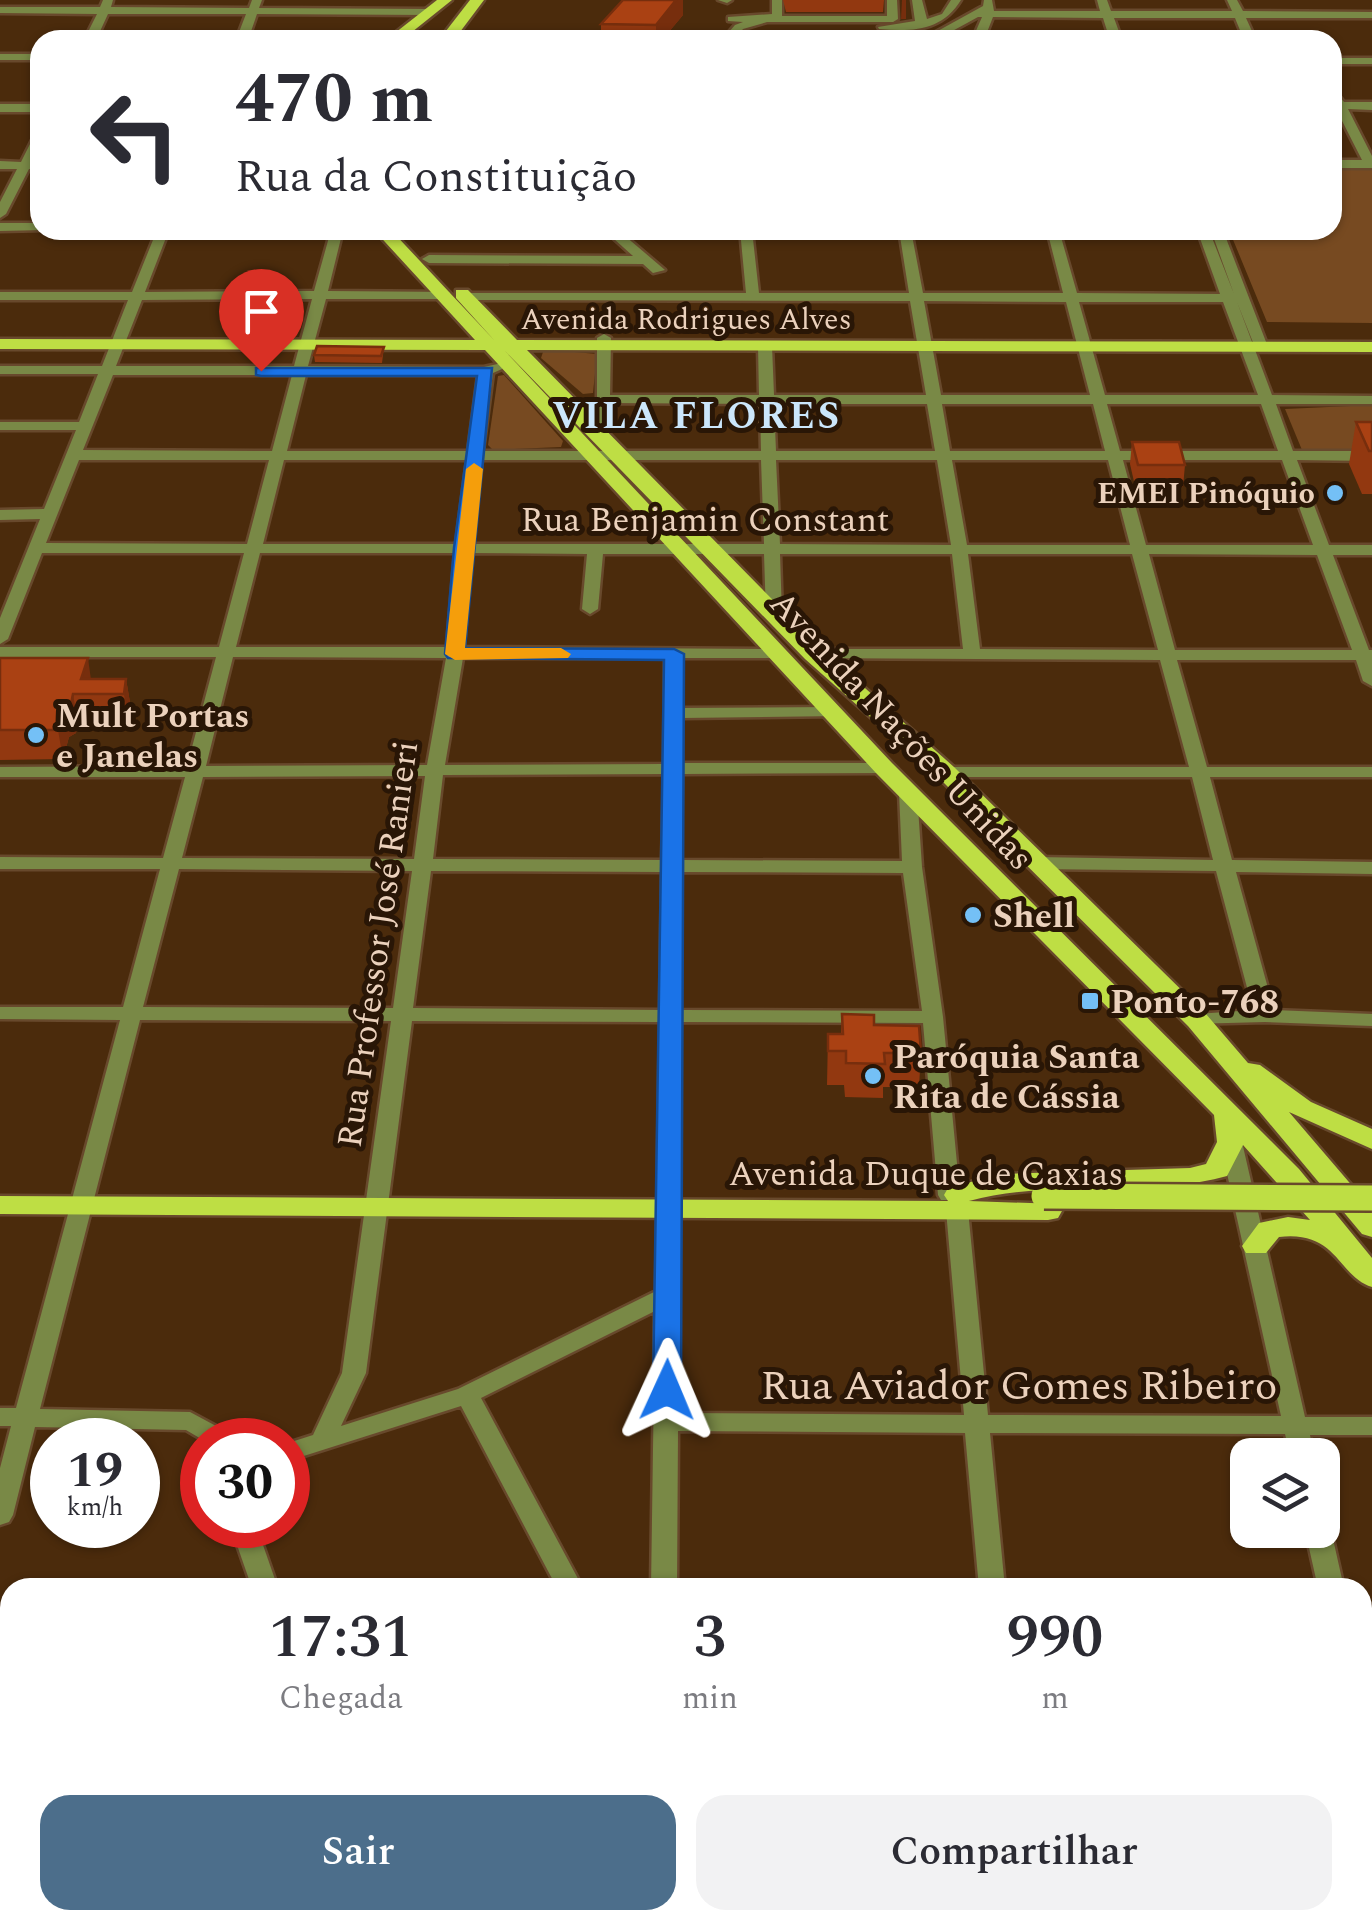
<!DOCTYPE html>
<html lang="pt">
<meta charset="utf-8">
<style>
:root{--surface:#fff;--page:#f2f2f3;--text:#2b2b33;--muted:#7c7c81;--accent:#4c6e8b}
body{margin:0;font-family:Spectral,serif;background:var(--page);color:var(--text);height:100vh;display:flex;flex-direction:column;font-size:38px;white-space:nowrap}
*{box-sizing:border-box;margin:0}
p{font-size:32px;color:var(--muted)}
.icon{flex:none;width:55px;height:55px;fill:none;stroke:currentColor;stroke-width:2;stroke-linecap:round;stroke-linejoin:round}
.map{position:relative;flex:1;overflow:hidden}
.drawer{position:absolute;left:0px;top:1578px;width:1372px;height:352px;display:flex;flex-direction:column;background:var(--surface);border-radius:30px 30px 0 0;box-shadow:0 2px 8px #0004}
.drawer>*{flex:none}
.banner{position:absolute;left:30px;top:30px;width:1312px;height:210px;border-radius:30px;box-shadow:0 2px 8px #0004;background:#fff;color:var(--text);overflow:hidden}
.fabs{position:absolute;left:1230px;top:1438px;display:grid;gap:20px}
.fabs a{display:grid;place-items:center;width:110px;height:110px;border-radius:20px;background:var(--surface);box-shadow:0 2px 8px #0004;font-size:50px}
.speed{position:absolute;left:30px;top:1418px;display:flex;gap:20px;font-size:50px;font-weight:700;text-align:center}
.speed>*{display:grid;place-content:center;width:130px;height:130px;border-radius:50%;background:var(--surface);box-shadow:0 2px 8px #0004;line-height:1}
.speed small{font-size:25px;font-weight:400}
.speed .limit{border:15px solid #d22;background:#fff;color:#111}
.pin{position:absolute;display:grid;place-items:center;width:85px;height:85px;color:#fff;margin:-102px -42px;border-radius:50% 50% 50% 0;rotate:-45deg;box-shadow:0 0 10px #0007}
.pin .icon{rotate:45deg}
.me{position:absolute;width:110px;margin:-55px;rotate:1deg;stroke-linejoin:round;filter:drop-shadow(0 0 8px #0008)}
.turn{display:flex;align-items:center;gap:35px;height:210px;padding:0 40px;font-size:45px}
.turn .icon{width:130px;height:130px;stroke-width:2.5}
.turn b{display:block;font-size:70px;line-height:85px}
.eta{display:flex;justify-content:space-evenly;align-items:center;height:170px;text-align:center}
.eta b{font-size:60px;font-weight:600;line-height:70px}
.primary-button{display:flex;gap:20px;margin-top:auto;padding:20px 40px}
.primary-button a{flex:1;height:115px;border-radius:30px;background:var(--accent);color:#fff;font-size:40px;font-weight:600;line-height:115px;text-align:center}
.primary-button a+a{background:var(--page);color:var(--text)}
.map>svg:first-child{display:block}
.green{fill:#774a21}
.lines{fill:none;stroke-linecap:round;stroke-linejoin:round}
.minor-casing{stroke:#68492c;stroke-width:5}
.major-casing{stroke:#68492c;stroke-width:5}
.minor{fill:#798946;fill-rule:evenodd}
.major{fill:#bede44;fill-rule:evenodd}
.major-bridge-casing{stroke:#68492c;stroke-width:30;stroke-linecap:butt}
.major-bridge{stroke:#bede44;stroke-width:25}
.wall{fill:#923810}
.shaded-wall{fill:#772e0d}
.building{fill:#aa4113;stroke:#772e0d;stroke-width:2.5}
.route{fill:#1a73e8;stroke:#114b97;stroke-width:2.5}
.slow{fill:#f59e0b}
.poi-dot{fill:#74c0f6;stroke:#291606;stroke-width:4}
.labels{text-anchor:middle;stroke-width:10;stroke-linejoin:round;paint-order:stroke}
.far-street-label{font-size:30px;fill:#ebd1bc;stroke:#291606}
.far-poi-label{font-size:30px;font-weight:bold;fill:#ebd1bc;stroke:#291606;text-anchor:end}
.street-label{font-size:35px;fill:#ebd1bc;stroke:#291606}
.poi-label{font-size:35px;font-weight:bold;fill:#ebd1bc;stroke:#291606;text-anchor:start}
.far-district-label{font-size:38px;font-weight:bold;letter-spacing:2.5px;fill:#cbe6fb;stroke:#291606}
.near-street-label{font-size:42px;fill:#ebd1bc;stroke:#291606}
</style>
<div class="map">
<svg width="1372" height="1928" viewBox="0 0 1372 1928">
<rect width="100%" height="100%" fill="#4b2b0c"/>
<g class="green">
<path d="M 1333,167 L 1372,167 L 1372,323 L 1267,322 L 1229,230 L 1332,230 Z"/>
<path d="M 552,350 L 597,354 L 593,393 L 583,394 L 541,358 L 543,352 Z"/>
<path d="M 504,375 L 563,441 L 561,447 L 493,450 L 488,445 L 498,376 Z"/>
<path d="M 1372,405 L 1372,451 L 1302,450 L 1285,409 Z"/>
</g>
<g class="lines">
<defs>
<g id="minor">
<path d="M 103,0 L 113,0 L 111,7 L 249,8 L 252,0 L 262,0 L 259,8 L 430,9 L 435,12 L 430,15 L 257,14 L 248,40 L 236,40 L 246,14 L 108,14 L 96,40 L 84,40 L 97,14 L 0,13 L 0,7 L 100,7 Z"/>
<path d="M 718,0 L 732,0 L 727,3 Z"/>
<path d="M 772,0 L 782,0 L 782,16 L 887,16 L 887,0 L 897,0 L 898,19 L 893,22 L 767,22 L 743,29 L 734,40 L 722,40 L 735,25 L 743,22 L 728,21 L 728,17 L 772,14 Z"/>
<path d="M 912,0 L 922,0 L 927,19 L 942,14 L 951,0 L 961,0 C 942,31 912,32 879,29 L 878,27 L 915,21 Z"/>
<path d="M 984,0 L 992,0 L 994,11 L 1100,11 L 1097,0 L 1107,0 L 1111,11 L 1232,11 L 1227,0 L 1237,0 L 1243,11 L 1372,12 L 1372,18 L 1246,18 L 1256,40 L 1244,40 L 1235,18 L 1114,18 L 1122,40 L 1110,40 L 1103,18 L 993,17 L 984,40 L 972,40 L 982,17 L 978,17 L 936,40 L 925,38 L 983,6 Z"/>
<rect x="0" y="54" width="40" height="6"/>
<rect x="1332" y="58" width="40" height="6"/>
<path d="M 1332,87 L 1344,102 L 1372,102 L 1372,110 L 1348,109 L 1372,156 L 1372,168 L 1332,168 L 1332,160 L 1362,160 L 1336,109 L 1332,109 Z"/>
<rect x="0" y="104" width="40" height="8"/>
<path d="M 40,132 L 40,148 L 33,162 L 40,163 L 40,169 L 29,169 L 6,214 L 0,218 L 0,202 L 17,169 L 0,169 L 0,161 L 21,162 L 34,136 Z"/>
<path d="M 0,223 L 40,223 L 40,230 L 44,230 L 0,231 Z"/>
<path d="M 157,230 L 169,230 L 145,292 L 314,291 L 331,230 L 343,230 L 328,291 L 449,292 L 451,295 L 444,299 L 326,299 L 308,366 L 484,367 L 502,363 L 502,369 L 493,373 L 483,451 L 761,451 L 760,404 L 610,403 L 609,436 L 602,440 L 597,439 L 597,338 L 604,334 L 611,338 L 610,395 L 759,395 L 758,346 L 765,342 L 772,346 L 774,395 L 926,395 L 910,301 L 464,300 L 457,296 L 459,293 L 746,293 L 740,230 L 752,230 L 759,293 L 909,293 L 899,230 L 911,230 L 923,293 L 1063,293 L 1047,230 L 1059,230 L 1077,293 L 1220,294 L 1197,230 L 1209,230 L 1234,294 L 1213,236 L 1224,233 L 1268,347 L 1256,350 L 1237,302 L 1272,395 L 1372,396 L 1372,404 L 1276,404 L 1293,451 L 1372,451 L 1372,461 L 1297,460 L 1329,545 L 1372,545 L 1372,555 L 1333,555 L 1369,650 L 1372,650 L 1372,686 L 1363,681 L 1356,660 L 1177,660 L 1207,767 L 1372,767 L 1372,777 L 1210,777 L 1232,860 L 1372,862 L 1372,874 L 1236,872 L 1274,1010 L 1372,1014 L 1372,1026 L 1265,1022 L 1190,1024 L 1187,1020 L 1190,1016 L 1197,1014 L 1253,1010 L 1216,871 L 1036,869 L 1026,863 L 1036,857 L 1213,860 L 1192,777 L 946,777 L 937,772 L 946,767 L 1189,767 L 1160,660 L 807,658 L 804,654 L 813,649 L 963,649 L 952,554 L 780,554 L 782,615 L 774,620 L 766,615 L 764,554 L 603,554 L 598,609 L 590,614 L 582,609 L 587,554 L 471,553 L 464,647 L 782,649 L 785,653 L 776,658 L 682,658 L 682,708 L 834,707 L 843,712 L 840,716 L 682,718 L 682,763 L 884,763 L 893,768 L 884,773 L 682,774 L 681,860 L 902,861 L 899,792 L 908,786 L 917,792 L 922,867 L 943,1017 L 960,1195 L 957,1200 L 941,1200 L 938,1195 L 923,1023 L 680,1022 L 678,1413 L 964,1415 L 946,1210 L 949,1205 L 965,1205 L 968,1210 L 988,1415 L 1281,1416 L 1220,1142 L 1231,1135 L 1242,1142 L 1305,1417 L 1372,1417 L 1372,1435 L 1310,1435 L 1314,1455 L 1290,1455 L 1285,1434 L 990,1433 L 1005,1588 L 979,1588 L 965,1433 L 678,1431 L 677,1588 L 651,1588 L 655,1311 L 481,1398 L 583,1588 L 557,1588 L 461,1406 L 288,1461 L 288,1443 L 313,1435 L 342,1373 L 391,1021 L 140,1020 L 40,1409 L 190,1412 L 231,1434 L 234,1440 L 203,1440 L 186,1430 L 35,1427 L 13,1515 L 9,1522 L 0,1525 L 0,1468 L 11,1426 L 0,1426 L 0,1408 L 16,1408 L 120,1020 L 0,1019 L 0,1007 L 123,1007 L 160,869 L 0,869 L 0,857 L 163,858 L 185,777 L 0,777 L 0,767 L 187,766 L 216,657 L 0,657 L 0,647 L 219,647 L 244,553 L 42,553 L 8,639 L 0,644 L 0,618 L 40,519 L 0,520 L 0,510 L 44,509 L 76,430 L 0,430 L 0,422 L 79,422 L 98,374 L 0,374 L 0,366 L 102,366 L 128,300 L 0,300 L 0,292 L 132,292 ZM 312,299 L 294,366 L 116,366 L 142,300 ZM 924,301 L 1066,302 L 1090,395 L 941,395 ZM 1079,302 L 1223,302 L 1258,395 L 1105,395 ZM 113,375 L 292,375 L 272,451 L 83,450 ZM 306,375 L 478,375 L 468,451 L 287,451 ZM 774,404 L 927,404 L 935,451 L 776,451 ZM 942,404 L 1093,404 L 1105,451 L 950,451 ZM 1107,404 L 1261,404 L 1278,451 L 1120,451 ZM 79,460 L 269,460 L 247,544 L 46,543 ZM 284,460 L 467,460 L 456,544 L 263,544 ZM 482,460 L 761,460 L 764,544 L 472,544 ZM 776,460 L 937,460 L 951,545 L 780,544 ZM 952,460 L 1108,460 L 1130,545 L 967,545 ZM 1123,460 L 1282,460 L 1313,545 L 1146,545 ZM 260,553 L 455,553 L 447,647 L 236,647 ZM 968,554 L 1132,554 L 1158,650 L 980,649 ZM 1149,554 L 1317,555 L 1352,650 L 1175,650 ZM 233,657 L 446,658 L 427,765 L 206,766 ZM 463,658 L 665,658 L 664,764 L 445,765 ZM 664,774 L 662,860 L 433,859 L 443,775 ZM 425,776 L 414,859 L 182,858 L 203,777 ZM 179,869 L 412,871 L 393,1008 L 143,1007 ZM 431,871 L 662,872 L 660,1010 L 413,1008 ZM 681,872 L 903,873 L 922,1011 L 680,1010 ZM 412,1021 L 660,1022 L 656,1291 L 458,1389 L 341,1426 L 366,1373 Z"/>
<path d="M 604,230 L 618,230 L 665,270 L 653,273 L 643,264 L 429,263 L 422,259 L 429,255 L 633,256 Z"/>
<path d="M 1322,1522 L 1331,1530 L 1344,1588 L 1318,1588 L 1305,1530 L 1322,1530 Z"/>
<path d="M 230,1525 L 256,1525 L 278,1588 L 252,1588 Z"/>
<rect x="0" y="1659" width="10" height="22"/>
<path d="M 1362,1671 L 1372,1672 L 1372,1694 L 1362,1693 Z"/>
<path d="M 1362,1755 L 1372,1758 L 1372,1849 L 1362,1846 Z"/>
<path d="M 261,1920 L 291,1920 L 290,1928 L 260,1928 Z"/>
<path d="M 357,1920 L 387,1920 L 388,1928 L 358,1928 Z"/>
<rect x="640" y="1920" width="30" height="8"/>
<path d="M 1017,1920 L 1047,1920 L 1048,1928 L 1018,1928 Z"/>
</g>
<g id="major">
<path d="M 437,0 L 452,0 L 402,40 L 386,40 Z"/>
<path d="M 470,0 L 484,0 L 454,40 L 439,40 Z"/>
<path d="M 374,230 L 391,230 L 494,340 L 456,298 L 456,290 L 468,290 L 517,340 L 1372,342 L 1372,352 L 527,350 L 821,649 L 954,767 L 1206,1014 L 1248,1063 L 1260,1065 L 1311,1102 L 1372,1129 L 1372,1149 L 1289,1112 L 1372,1209 L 1372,1237 L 1362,1234 L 1188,1026 L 938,777 L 805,659 L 504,350 L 892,763 L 1299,1169 L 1372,1258 L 1372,1287 C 1338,1277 1338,1230 1279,1237 L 1266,1253 L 1246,1253 L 1242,1246 L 1259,1223 L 1288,1217 L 1310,1220 L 1243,1145 L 1227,1176 C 1143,1199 1053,1178 969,1201 L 1058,1204 L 1062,1211 L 1058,1218 L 1048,1220 L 0,1214 L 0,1196 L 948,1201 L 944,1195 L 948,1188 L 1001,1174 L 1190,1168 L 1206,1164 L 1217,1142 L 1214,1115 L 876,773 L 485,350 L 0,349 L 0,339 L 475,340 Z"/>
</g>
</defs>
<use href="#minor" class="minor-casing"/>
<use href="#major" class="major-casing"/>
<use href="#minor" class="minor"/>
<use href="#major" class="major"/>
<defs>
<path id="major-bridge" d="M 1044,1196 L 1372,1198"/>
</defs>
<use href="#major-bridge" class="major-bridge-casing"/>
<use href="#major-bridge" class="major-bridge"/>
</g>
<g class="wall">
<path d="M 783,0 L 884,0 L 883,12 L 786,12 Z"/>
<path d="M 683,15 L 662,40 L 601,40 L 601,24 Z"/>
<path d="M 384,347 L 382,363 L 315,362 L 314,355 Z"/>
<path d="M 1356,422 L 1372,422 L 1372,494 L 1362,494 L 1349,464 Z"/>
<path d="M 1132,442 L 1185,465 L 1183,487 L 1135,486 L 1130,464 Z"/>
<path d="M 0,658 L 91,679 L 126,679 L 131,708 L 128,723 L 78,723 L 76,733 L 69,737 L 63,759 L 0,760 Z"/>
<path d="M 842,1014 L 874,1025 L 921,1053 L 919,1087 L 883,1087 L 883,1098 L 845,1097 L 844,1085 L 827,1085 L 828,1034 L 841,1034 Z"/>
</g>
<g class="shaded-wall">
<path d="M 676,0 L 683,0 L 683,15 L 662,40 L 656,40 L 656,25 Z"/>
<path d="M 902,0 L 906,0 L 906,19 L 901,19 Z"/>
<path d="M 88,658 L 92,687 L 81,679 Z"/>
<path d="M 126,679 L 131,708 L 128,723 L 124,694 Z"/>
<path d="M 73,694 L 78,723 L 76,733 L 69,737 L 63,759 L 58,730 L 65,707 Z"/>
</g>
<g class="building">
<path d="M 623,0 L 676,0 L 656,25 L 601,24 Z"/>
<path d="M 317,346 L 384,347 L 381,356 L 314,355 Z"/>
<path d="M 1356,422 L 1372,422 L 1372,451 L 1369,451 Z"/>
<path d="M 1132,442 L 1179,442 L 1185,465 L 1138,465 Z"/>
<path d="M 0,658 L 88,658 L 81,679 L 126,679 L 124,694 L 73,694 L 71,704 L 65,707 L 58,730 L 0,730 Z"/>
<path d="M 842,1014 L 874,1015 L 874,1025 L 919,1026 L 921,1053 L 884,1053 L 885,1064 L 846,1063 L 846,1051 L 828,1051 L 828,1034 L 843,1034 Z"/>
</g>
<path class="route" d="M 256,368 L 492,368 L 465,648 L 674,649 L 684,654 L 681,1390 L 677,1397 L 657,1397 L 653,1390 L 664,660 L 448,658 L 445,654 L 454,548 L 477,376 L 261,376 L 256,375 Z"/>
<path class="slow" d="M 474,463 L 483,469 L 465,648 L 561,648 L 571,654 L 568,658 L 455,660 L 445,654 L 466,469 Z"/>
<g class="poi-dot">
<circle cx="1335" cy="493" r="10"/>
<circle cx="36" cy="735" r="10"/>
<circle cx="973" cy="915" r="10"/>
<rect x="1080" y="991" width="20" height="20" rx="5"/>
<circle cx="873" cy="1076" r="10"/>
</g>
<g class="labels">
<g class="far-street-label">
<text x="686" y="329">Avenida Rodrigues Alves</text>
</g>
<g class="far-poi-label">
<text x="1315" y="503">EMEI Pinóquio</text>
</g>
<g class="street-label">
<text x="705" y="531">Rua Benjamin Constant</text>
<text transform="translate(902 730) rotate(47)" y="12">Avenida Nações Unidas</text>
<text transform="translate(377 944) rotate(-82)" y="12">Rua Professor José Ranieri</text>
<text x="926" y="1185">Avenida Duque de Caxias</text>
</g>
<g class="poi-label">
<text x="56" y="727">Mult Portas<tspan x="56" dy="40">e Janelas</tspan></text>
<text x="993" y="927">Shell</text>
<text x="1110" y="1013">Ponto-768</text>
<text x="893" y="1068">Paróquia Santa<tspan x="893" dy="40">Rita de Cássia</tspan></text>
</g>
<g class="far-district-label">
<text x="697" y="428">VILA FLORES</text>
</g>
<g class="near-street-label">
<text x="1019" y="1399">Rua Aviador Gomes Ribeiro</text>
</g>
</g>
</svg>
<div class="fabs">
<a><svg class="icon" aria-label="layers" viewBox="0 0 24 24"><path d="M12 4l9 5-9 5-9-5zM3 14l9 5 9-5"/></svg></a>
</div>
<div class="speed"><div>19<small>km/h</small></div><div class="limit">30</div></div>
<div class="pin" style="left:261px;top:371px;background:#d93025"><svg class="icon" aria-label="arrive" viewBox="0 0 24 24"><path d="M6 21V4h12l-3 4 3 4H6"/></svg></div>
<svg class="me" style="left:667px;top:1390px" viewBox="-20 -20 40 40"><path d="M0-17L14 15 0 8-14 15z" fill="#1a73e8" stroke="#fff" stroke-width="4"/></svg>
<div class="banner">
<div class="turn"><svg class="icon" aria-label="left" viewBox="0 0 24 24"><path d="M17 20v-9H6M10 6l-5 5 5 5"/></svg><div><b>470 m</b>Rua da Constituição</div></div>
</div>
<section class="drawer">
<div class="eta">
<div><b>17:31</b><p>Chegada</p></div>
<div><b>3</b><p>min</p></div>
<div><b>990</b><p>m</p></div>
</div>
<div class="primary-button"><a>Sair</a><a>Compartilhar</a></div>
</section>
</div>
